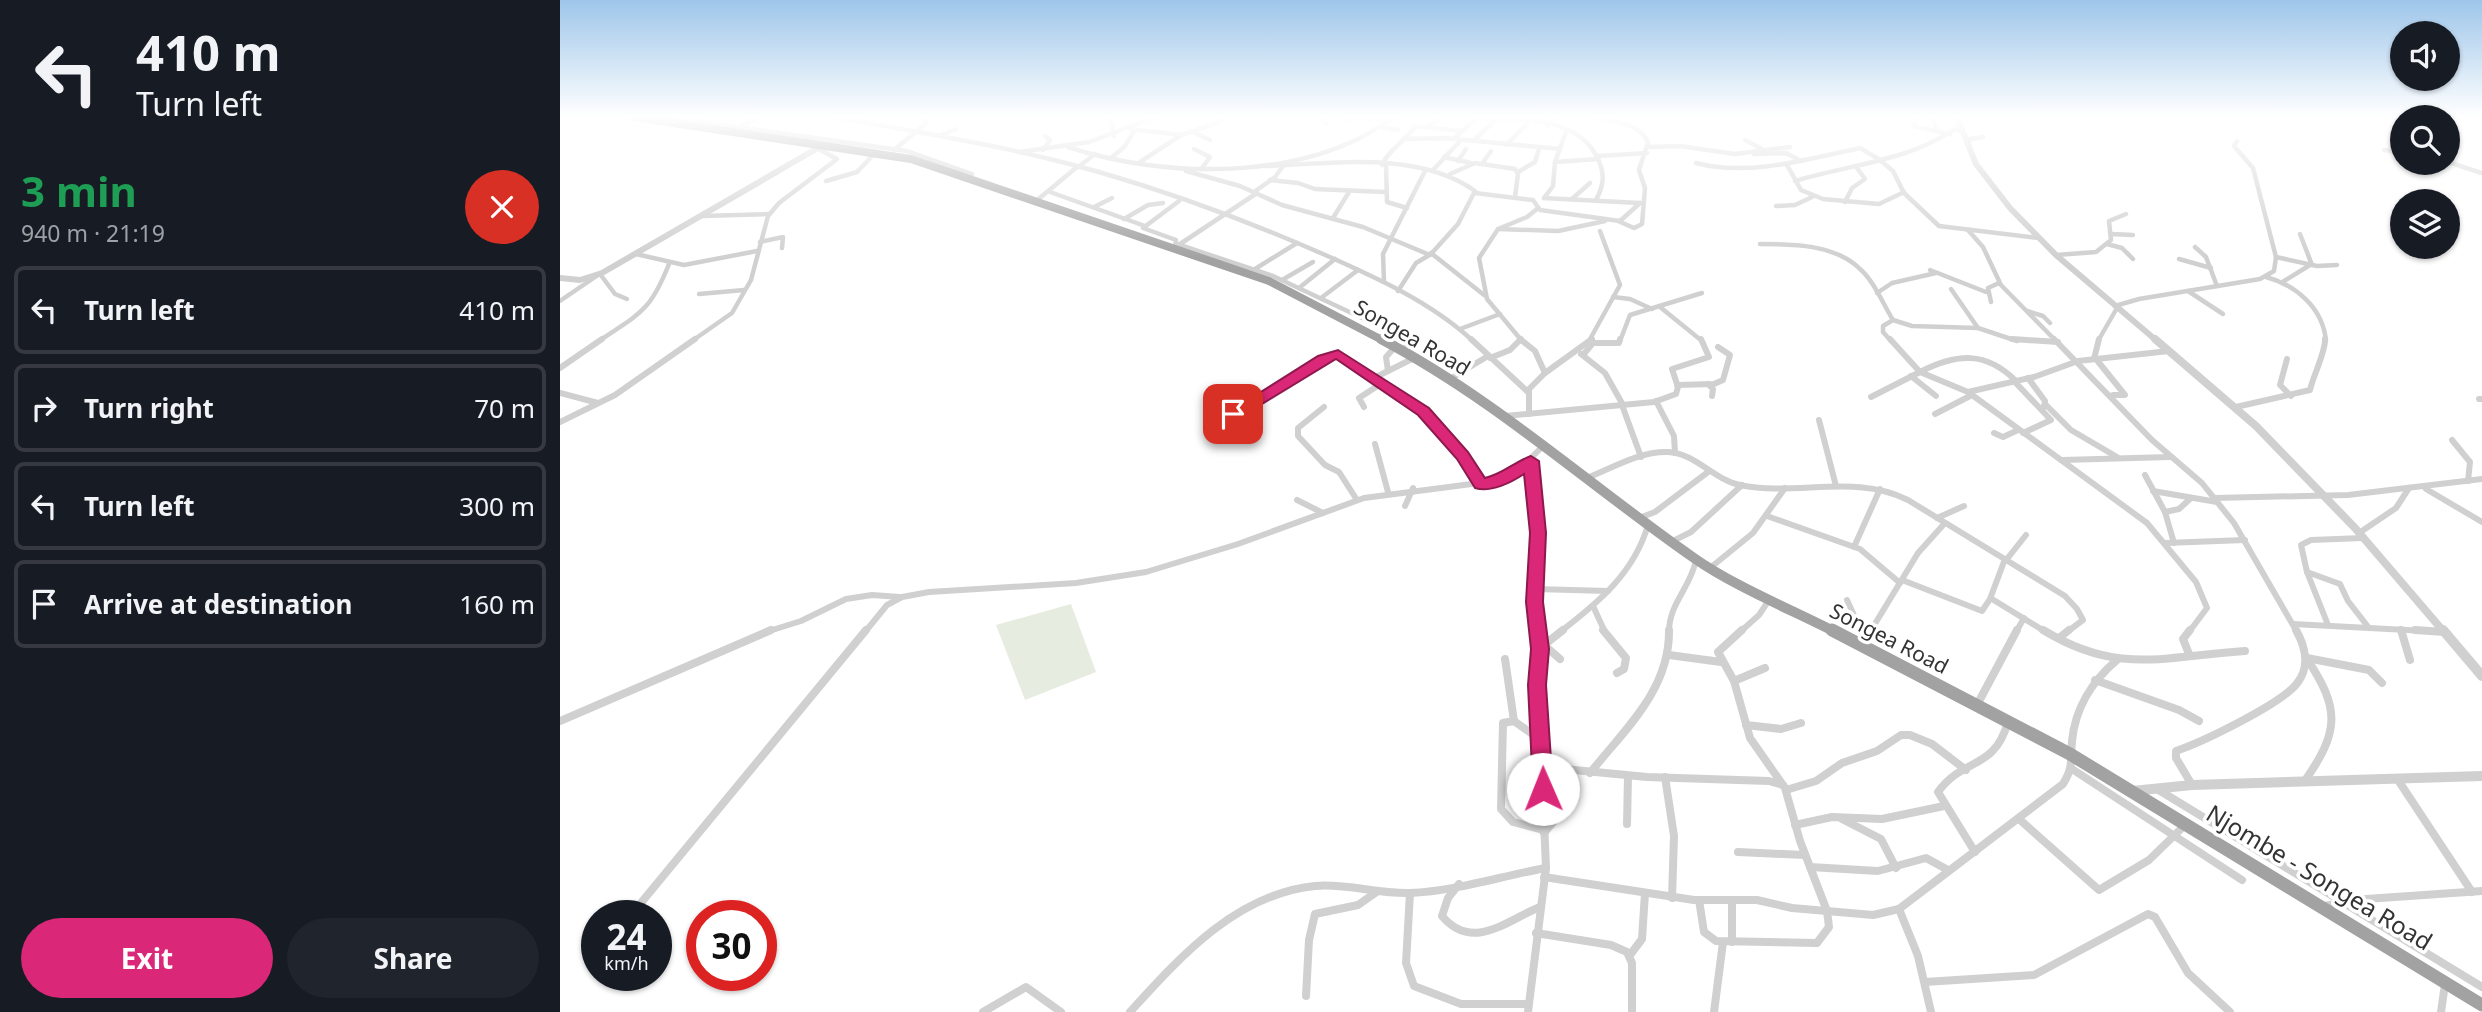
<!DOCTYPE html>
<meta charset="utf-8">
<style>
:root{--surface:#171b24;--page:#20242c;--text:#f1f3f6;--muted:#9ea1a6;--line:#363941;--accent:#db2777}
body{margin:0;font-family:"Noto Sans",sans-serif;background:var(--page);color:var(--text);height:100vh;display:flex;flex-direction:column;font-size:26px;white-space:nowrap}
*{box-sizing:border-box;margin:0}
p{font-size:23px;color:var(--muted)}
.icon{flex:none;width:38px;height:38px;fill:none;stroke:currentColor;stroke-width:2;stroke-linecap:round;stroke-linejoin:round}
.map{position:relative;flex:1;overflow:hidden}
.side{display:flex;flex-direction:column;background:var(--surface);width:560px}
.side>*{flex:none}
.guide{background:#171b24;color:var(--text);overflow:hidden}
.buttons{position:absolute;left:1830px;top:21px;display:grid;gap:14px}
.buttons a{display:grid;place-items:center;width:70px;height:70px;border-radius:50%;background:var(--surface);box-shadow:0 2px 5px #0004;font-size:35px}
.speed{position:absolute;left:21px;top:900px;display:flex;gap:14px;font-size:35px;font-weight:700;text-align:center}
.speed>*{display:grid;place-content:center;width:91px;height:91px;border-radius:50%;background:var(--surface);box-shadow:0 2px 5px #0004;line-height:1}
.speed small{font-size:18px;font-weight:400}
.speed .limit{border:10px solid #d22;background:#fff;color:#111}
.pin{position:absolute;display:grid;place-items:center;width:60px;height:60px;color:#fff;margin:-30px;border-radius:14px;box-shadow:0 4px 10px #0006}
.me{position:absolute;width:77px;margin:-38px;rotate:359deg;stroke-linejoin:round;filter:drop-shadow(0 0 5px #0008)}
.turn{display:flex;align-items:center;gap:24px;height:147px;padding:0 21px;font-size:32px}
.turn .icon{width:91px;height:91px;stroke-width:2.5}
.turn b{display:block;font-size:49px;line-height:60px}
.round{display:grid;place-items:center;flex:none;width:74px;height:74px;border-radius:37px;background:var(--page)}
.overview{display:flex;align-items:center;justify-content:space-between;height:119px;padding:0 21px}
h1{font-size:42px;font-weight:700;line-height:52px;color:#1e9e55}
.primary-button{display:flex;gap:14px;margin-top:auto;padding:14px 21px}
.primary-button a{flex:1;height:80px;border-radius:42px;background:var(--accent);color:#fff;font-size:28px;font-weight:700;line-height:80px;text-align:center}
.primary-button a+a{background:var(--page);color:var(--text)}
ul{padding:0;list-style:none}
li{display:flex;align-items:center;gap:21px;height:88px;margin:0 14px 10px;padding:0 7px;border:4px solid var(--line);border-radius:10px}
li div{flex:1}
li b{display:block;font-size:26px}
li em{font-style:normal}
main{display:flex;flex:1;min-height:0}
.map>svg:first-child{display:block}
.green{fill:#e6ecdf}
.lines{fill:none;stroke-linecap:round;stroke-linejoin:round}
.minor-far2{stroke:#d0d0d0;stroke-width:4.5}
.minor-far1{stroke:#d0d0d0;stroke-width:6}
.minor{stroke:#d0d0d0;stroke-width:8}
.tertiary-far2{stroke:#d0d0d0;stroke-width:6}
.tertiary-far1{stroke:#d0d0d0;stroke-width:8}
.tertiary{stroke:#d0d0d0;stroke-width:10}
.trunk-far2{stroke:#a2a2a2;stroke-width:8}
.trunk-far1{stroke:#a2a2a2;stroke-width:10}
.trunk{stroke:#a2a2a2;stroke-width:13}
.route{fill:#db2777;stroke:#8e194d;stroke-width:2}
.labels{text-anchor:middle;stroke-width:7;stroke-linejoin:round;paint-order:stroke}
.street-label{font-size:21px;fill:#333;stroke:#fff}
.near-street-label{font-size:24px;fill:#333;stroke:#fff}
</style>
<main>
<section class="side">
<div class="guide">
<div class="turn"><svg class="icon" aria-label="left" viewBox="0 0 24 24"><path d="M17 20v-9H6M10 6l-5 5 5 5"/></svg><div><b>410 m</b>Turn left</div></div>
</div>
<div class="overview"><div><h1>3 min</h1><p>940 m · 21:19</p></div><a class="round" style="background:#d93025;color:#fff"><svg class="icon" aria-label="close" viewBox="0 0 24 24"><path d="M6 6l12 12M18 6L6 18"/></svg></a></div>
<ul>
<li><svg class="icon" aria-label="left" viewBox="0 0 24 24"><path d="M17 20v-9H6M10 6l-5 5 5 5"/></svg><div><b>Turn left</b></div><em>410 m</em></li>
<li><svg class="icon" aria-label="right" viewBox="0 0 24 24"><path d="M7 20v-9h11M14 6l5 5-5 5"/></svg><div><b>Turn right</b></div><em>70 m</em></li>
<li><svg class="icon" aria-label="left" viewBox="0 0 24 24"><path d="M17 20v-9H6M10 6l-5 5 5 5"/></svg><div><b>Turn left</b></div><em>300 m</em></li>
<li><svg class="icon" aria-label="arrive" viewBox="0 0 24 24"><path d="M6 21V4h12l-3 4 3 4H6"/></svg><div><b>Arrive at destination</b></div><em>160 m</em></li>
</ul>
<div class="primary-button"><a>Exit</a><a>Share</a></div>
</section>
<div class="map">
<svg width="1922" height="1012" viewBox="0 0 1922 1012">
<rect width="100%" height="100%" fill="#fff"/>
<path class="green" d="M 511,604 L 536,672 L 465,700 L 436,625 Z"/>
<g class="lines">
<g class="minor-far2">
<path d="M 106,117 L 347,151 L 412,174 L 409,179"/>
<path d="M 275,117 C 363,133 453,147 539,172 C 615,194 690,222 763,254 C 815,277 871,302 913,341"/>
<path d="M 551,117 L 554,136"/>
<path d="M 765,117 L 766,124"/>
<path d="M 1037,117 C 1055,122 1079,123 1088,142 L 1079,170 L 1085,188 L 1082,224 L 1074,228 L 1058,221"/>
<path d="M 1373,117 L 1376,131"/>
<path d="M 786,119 L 818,118 L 829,121"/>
<path d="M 1355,121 L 1353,126 L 1390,134"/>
<path d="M 988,126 L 995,117"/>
<path d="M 821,127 L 838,130"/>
<path d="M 869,127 L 879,117"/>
<path d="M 571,129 L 621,135 L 580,162"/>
<path d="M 631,131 L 650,140"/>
<path d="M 381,135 L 396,129"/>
<path d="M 621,135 L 659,122 L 661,117"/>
<path d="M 895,138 L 916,118 C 957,119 1018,115 1038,159 C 1045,174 1044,185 1036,200"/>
<path d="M 846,139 L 885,138 L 1000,149"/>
<path d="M 915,139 L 937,119"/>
<path d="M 1185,140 L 1202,149"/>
<path d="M 946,145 L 968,123"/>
<path d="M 1409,145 L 1409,139 L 1423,137"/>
<path d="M 508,147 C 604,179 750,182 833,117"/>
<path d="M 1088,147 L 1120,146 L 1175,154 L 1230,147"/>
<path d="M 634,149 L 650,157 L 642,168"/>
<path d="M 334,150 L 365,124 L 366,117"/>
<path d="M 483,150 L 490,140 L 485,136"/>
<path d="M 1824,150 L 1843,152"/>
<path d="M 459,152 L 529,142 L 595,117"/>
<path d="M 1194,154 L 1226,153 L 1241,161"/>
<path d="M 1037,156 L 1087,153"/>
<path d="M 552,157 L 564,147 L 575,130"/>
<path d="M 884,157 L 911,163"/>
<path d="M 898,161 L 906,149"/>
<path d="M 1321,161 L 1333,171 L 1344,193 L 1379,226 L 1479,238"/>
<path d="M 995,162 L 1038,159"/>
<path d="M 1888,162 L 1922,173"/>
<path d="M 1136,163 C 1189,177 1248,159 1300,148 L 1322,161"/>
<path d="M 922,164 L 931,151"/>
<path d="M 822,165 C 828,150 845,142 855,126 L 902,131"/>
<path d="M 826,165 L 827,202 L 847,208"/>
<path d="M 1227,165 L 1241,190 L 1263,199 L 1319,204 L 1344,192"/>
<path d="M 704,166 C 771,164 857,150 915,191 L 898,224 L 871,254 L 856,263 L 838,291"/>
<path d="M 518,167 L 535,154"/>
<path d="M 873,170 L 899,142"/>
<path d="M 626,171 L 680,186 L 722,205 L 803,227 L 870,255"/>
<path d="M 958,172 L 975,162 L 979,149"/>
<path d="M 890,174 L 915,163 L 955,169 L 958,174 L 955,197"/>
<path d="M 710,180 L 738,183 L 755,189 L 825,192"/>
<path d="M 266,181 L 297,172 L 316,152"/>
<path d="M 1235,181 C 1290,164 1346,162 1395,129 L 1403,132"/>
<path d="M 490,192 L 585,226"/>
<path d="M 694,192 L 715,177 L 723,166"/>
<path d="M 915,193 L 973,200 L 980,210 L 1060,221 L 1080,203"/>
<path d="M 984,198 L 1080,203"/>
<path d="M 984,198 L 993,186 L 995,162 L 1007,129"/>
<path d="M 1013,198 L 1030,183"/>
<path d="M 476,201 L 517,167"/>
<path d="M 1285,202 L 1292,188 L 1305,179 L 1297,168"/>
<path d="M 1216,206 L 1235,205 L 1252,197"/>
<path d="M 534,207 L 552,198"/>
<path d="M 142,216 L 209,214"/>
<path d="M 773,218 L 789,192"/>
<path d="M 564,219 L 588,205 L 603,203"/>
<path d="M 938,229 L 998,231 L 1045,221"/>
<path d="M 1408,230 L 1423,247 L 1440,283"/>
<path d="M 1551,234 L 1573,235"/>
<path d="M 1740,234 L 1752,265"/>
<path d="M 200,242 L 223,237 L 222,248"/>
<path d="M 617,244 L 713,276 L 834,333 L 843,341"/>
<path d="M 620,244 L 697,193"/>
<path d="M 1200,244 C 1232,244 1275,244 1300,269 C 1314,281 1323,304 1333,320 L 1323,326 L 1323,332 L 1331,341"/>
<path d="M 1547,244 L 1562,248 L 1573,259"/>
<path d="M 615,246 L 616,240 L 583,228 L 619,201"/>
<path d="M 1635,247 L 1646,257 L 1657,286"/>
<path d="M 871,253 L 924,295"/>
<path d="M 76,254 L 124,265 L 197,251"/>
<path d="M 1496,255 L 1536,252 L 1551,240 L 1549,221 L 1566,214"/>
<path d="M 1716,257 L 1757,266 L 1777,265"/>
<path d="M 1619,259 L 1651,268"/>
<path d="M 695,269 L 737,243"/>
<path d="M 1370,270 L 1426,292"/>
<path d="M 40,274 L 55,294 L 67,299"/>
<path d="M 1706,277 C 1736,285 1763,308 1766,341"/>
<path d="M 722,280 L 753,262"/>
<path d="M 824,281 L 823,254 L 866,169"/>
<path d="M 1724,281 L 1750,265"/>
<path d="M 739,288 L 775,259"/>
<path d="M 1391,289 L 1418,328"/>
<path d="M 1628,291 L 1663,314"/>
<path d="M 1317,293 L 1332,283 L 1376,273"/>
<path d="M 139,294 L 184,290"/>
<path d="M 1053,297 L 1070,299 L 1092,309"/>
<path d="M 761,298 L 798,270"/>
<path d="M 0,301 L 38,275"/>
<path d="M 1431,302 L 1428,288 L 1439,283 L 1496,341"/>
<path d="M 1555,306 L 1579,299 L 1700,279 L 1714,271 L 1716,257 L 1693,168 L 1674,146 L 1677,141"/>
<path d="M 1100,307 L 1142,341"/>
<path d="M 1467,311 L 1483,316 L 1490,323"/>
<path d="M 1333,320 L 1352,326 L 1418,328 L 1457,341"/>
<path d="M 900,329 L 940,314"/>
<path d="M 39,341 C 80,313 90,312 109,264"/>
<path d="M 132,341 L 172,313 L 191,280 L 208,216 L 219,203 L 277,159 L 257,148"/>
<path d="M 959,341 L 961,339"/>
<path d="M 962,341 L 927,299 L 919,258 L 938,229 L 967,217 L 977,209"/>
<path d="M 1029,341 L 1060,285 L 1040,231"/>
<path d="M 1060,341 L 1070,315 L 1142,293"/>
<path d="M 1538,341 L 1557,308"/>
</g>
<g class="minor-far1">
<path d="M 841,339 L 849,346 L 851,354"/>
<path d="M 911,339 L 968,392"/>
<path d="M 960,339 L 975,351 L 985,373 L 969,389 L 969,414"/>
<path d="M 1330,339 L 1360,372 L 1408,392 L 1587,523 L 1636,582 L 1647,608 L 1629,632"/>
<path d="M 1452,339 L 1498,342"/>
<path d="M 1494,339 L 1592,440 L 1642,483 L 1674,523 L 1737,632"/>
<path d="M 1021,354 L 1045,373 L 1063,405"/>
<path d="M 1023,355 L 1033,343 L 1059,343 L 1060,339"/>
<path d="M 930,358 L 950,350 L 961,339"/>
<path d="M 1534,359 L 1539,339"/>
<path d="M 1536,359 L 1565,395 L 1553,395"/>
<path d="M 1727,359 L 1720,385 L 1731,396"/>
<path d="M 0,368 L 42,339"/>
<path d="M 828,371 L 826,357 L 835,347"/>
<path d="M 1360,372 C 1397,353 1426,351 1456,381"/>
<path d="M 985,373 L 1032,339"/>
<path d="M 1351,376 L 1376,396"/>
<path d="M 814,378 L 854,358"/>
<path d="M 1468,378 L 1485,401 L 1484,407"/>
<path d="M 890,379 L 928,356"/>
<path d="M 1454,381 L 1491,420 L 1463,433"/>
<path d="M 1148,384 L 1153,389 L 1152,396"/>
<path d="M 1117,385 L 1154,384 L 1163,380 L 1170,355 L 1158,347"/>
<path d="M 1408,392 L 1474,377 L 1518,361 L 1609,351"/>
<path d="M 0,393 L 38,403"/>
<path d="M 1311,397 L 1360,372"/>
<path d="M 1919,399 L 1922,399"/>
<path d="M 1096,401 L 1114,436 L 1115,453"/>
<path d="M 1062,405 L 1081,457"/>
<path d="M 1486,405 L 1511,430 L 1557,457"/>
<path d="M 764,407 L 738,428 L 738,436 L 765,465 L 779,472 L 797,500"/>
<path d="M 804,407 L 799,398 L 822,383"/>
<path d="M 1676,407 L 1750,390 C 1753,376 1766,351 1765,339"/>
<path d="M 673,414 L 763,359 L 778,354 C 839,395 881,420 921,484"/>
<path d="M 1375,414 L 1412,395"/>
<path d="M 945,416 L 1094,402 L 1116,394 L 1118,387 L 1112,369 L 1149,357 L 1141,339"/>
<path d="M 1259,420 L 1276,486"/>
<path d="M 0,422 L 55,395 L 135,339"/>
<path d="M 1434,433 L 1443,437 L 1458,430"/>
<path d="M 1892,440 L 1910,462 L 1908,481"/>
<path d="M 815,444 L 828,492"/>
<path d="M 1502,460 L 1610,457"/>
<path d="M 971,462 L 978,533 L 975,602 L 978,632"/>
<path d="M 1585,475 L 1605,512 L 1614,543"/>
<path d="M 1027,478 C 1052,468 1080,451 1108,452 C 1135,453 1154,480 1180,485 C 1236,497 1295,473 1348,500 L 1505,596 L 1517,609 L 1523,620 L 1507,632"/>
<path d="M 1866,489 L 1922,522"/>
<path d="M 1593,491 L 1657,502"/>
<path d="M 1654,498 L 1788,495 L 1922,479"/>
<path d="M 737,500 L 763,513"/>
<path d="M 845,506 L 853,488"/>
<path d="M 1605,512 L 1619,509 L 1631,498"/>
<path d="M 1207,516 L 1300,549 L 1340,583"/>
<path d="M 1079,518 L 1095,512 L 1148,472"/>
<path d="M 1377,518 L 1404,506"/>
<path d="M 1799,533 L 1836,508 L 1849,488"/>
<path d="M 1111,542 L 1131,532 L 1182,485"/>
<path d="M 1605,543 L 1685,540"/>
<path d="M 1294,547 L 1320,489"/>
<path d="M 1447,559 L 1466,535"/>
<path d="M 1150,568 L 1193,533 L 1225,488"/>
<path d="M 1747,572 L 1780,584 L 1788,601 L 1809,628"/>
<path d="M 1342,580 L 1422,611 L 1430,599 L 1445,559"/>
<path d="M 975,589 L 1048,591"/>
<path d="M 1432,599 L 1486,632"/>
<path d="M 1287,600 L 1297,622 L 1309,632"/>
<path d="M 1033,606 L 1045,632"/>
<path d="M 1733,624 L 1885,632"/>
<path d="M 1768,625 L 1747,572 L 1741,545 L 1751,540 L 1803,538"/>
<path d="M 1841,629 L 1842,632"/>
<path d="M 206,632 L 241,621 L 286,599 L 312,595 L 340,597"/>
<path d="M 305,632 L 327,605 L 342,597 L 369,592 L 516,583 L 586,572 L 678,544 L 804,498 L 927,482 L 966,463 L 984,445"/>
<path d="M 1000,632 C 1039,602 1074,573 1088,525"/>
<path d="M 1109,632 C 1109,603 1131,587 1136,560"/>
<path d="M 1180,632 L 1199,615 L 1209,600"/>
<path d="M 1310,632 L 1358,553 L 1384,524"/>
<path d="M 1456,632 L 1464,618"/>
</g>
<g class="minor">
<path d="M 978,630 L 980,649"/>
<path d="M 1043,630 L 1066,658 L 1064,669 L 1057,673"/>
<path d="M 1307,630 L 1311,634"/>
<path d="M 1483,630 C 1559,676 1604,656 1685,651"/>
<path d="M 1841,630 L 1850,660"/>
<path d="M 1855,630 L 1885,632"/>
<path d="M 1499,638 L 1509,630"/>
<path d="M 1303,644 L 1311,630"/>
<path d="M 984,645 L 1000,659"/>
<path d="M 1629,654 L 1623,639 L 1630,630"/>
<path d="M 1109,655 L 1161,662"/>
<path d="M 1747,658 L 1809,670 L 1822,683"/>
<path d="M 945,659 L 954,721 L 982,741"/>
<path d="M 1535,680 L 1619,710 L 1639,721"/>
<path d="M 1174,681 L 1205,668"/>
<path d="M 1417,705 L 1457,630"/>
<path d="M 0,721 L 211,630"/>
<path d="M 954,721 L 943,723 L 941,809 L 953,822 L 983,830"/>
<path d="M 1186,725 L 1221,729 L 1241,723"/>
<path d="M 983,767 L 1087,777 L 1209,781 L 1223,785"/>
<path d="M 1512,769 L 1682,880"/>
<path d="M 1030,773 C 1065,729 1110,690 1109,630"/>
<path d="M 1105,777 L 1114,836 L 1112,898"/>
<path d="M 1838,780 L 1912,892"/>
<path d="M 1744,782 C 1779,732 1781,710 1747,659"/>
<path d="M 1632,785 L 1616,758 L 1616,751 C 1642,742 1724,703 1738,682 C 1750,666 1745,646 1736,630"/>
<path d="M 1597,789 L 1922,987"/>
<path d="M 1226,790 L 1256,781 L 1282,763 L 1317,751 L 1341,735 L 1350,735 L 1372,744 L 1406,770"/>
<path d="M 1282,819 L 1321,839 L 1336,868"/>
<path d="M 1459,819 L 1539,890 L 1589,860 L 1626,824"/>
<path d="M 1067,824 L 1068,776"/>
<path d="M 1235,825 L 1272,817 L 1322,819 L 1384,806"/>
<path d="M 984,833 L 1012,800"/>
<path d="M 1178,852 L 1245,855"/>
<path d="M 1415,852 L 1378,792 C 1403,757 1434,771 1448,722"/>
<path d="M 1250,867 L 1318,871 L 1366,858 L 1388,870"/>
<path d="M 984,877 L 1134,900 L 1197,900 L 1232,908 L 1313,915 L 1339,909 L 1503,784 C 1514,766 1510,761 1512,741 C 1515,709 1532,681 1557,660"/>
<path d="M 899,884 L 888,898 L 882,916 C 913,953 949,919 980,907"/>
<path d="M 850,893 L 846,963 L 854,986 L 901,1004 L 968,1004"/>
<path d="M 1139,900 L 1144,932 L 1156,941 L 1257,943 L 1269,927 L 1267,911 L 1240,841 L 1225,788 L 1190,738 L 1174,681 L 1158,652 L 1182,630"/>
<path d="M 1172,901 L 1172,942"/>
<path d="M 1764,906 L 1806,899 L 1922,891"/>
<path d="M 1339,909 L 1358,956 L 1371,1012"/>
<path d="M 71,915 L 306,630"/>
<path d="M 976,933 L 1051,945 L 1067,952 L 1072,963 L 1072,1012"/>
<path d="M 1070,955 L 1082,939 L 1085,893"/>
<path d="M 1365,982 L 1474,975 L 1588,914 L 1595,917 L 1628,973 L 1670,1012"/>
<path d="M 746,996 L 749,940 L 755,914 L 798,905 L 818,891"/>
<path d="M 423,1012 L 466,987 L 501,1012"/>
<path d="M 570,1012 C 620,957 676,894 755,886 C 786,883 818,894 850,893 C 896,891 941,876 986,868"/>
<path d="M 968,1012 L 986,868 L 977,656 L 984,645 L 1003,630"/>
<path d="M 1154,1012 L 1163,942"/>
<path d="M 1881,1012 L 1885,984"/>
</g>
<g class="tertiary-far2">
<path d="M 1397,117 L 1416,164 L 1450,208 L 1496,255 L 1597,341"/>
<path d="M 174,133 L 195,117"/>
<path d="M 0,278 L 20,280 L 42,273 L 263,145"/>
</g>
<path class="tertiary-far1" d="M 1595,339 L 1696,426 L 1795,528 L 1884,632"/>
<g class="tertiary">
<path d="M 1883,630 L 1922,676"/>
<path d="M 1572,791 L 1632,785 L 1922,776"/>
</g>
<path class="trunk-far2" d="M 74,117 L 351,159 L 709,281 L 824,341"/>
<path class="trunk-far1" d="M 821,339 C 935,399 1029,485 1134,558 C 1172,585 1232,610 1275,632"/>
<path class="trunk" d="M 1272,630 L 1510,754 L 1922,1005"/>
</g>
<linearGradient id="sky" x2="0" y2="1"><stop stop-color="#9ec6ea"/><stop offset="0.45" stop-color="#fff"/><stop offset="1" stop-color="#fff" stop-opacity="0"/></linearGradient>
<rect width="1922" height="259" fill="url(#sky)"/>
<path class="route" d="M 778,350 L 869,408 L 908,452 L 925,478 C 943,474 954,462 971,456 L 979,461 L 986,533 L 983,602 L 989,649 L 986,685 L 993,789 L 990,795 L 983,798 L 976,795 L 973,789 L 968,685 L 971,649 L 966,602 L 970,533 L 964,474 C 952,482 931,493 915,488 L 897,459 L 858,415 L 776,359 L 679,418 L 673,419 L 666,414 L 758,356 Z"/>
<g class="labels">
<g class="street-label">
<text transform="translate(852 338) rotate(30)" y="7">Songea Road</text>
<text transform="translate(1329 639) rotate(27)" y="7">Songea Road</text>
</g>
<g class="near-street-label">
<text transform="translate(1759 878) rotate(31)" y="8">Njombe - Songea Road</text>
</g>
</g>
</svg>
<div class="buttons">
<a><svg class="icon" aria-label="sound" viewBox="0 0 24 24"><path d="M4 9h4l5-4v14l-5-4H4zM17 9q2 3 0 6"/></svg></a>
<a><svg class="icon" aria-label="search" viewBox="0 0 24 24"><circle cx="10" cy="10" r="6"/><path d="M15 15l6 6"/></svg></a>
<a><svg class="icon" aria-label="layers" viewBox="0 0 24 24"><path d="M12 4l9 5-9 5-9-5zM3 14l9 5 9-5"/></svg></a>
</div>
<div class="speed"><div>24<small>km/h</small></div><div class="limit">30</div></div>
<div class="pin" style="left:673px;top:414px;background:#d93025"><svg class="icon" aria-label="arrive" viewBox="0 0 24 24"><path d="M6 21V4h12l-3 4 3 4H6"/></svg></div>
<svg class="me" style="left:983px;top:789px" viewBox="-20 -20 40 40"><circle r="19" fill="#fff"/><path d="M0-13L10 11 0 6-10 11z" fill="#db2777"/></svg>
</div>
</main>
